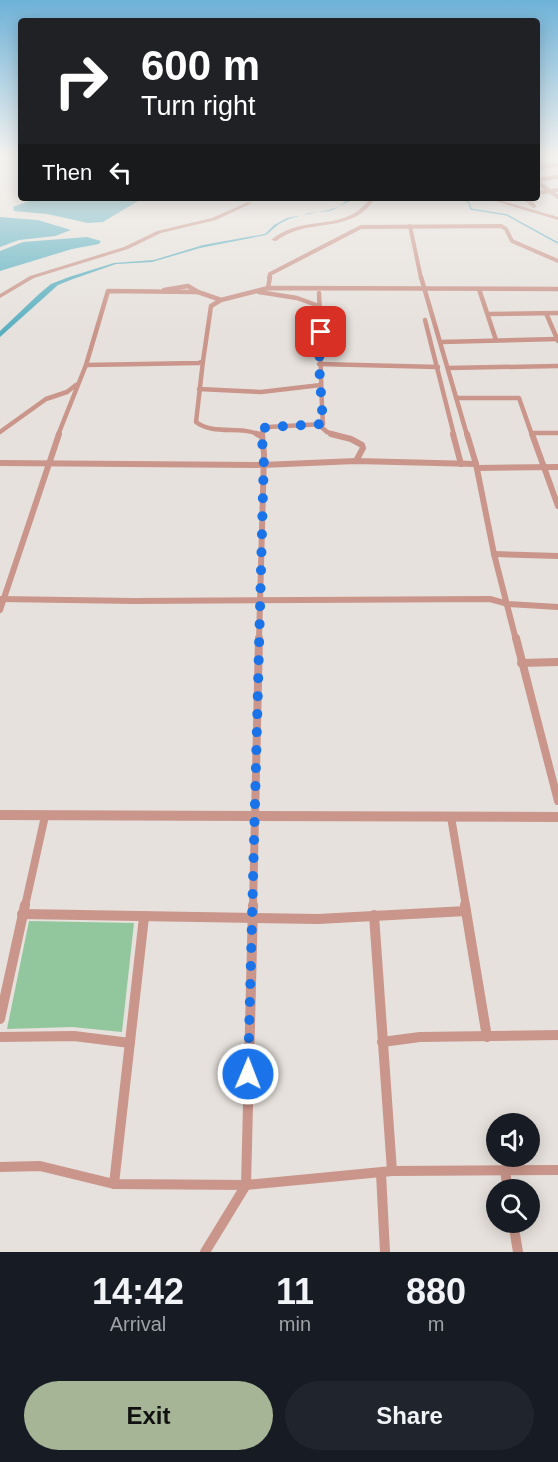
<!DOCTYPE html>
<style>
:root{--surface:#171b24;--page:#20242c;--text:#f1f3f6;--muted:#9ea1a6;--accent:#a5b596}
body{margin:0;font-family:Arial,sans-serif;background:var(--page);color:var(--text);height:100vh;display:flex;flex-direction:column;font-size:22px;white-space:nowrap}
*{box-sizing:border-box;margin:0}
p{font-size:20px;color:var(--muted)}
.icon{flex:none;width:33px;height:33px;fill:none;stroke:currentColor;stroke-width:2;stroke-linecap:round;stroke-linejoin:round}
.map{position:relative;height:1252px;overflow:hidden}
.details{display:flex;flex-direction:column;background:var(--surface);flex:1}
.details>*{flex:none}
.banner{position:absolute;left:18px;top:18px;width:522px;height:183px;border-radius:6px;box-shadow:0 3px 15px #0003;background:#202124;color:#fff;overflow:hidden}
.controls{position:absolute;left:486px;top:1113px;display:grid;gap:12px}
.controls a{display:grid;place-items:center;width:54px;height:54px;border-radius:50%;background:var(--surface);box-shadow:0 3px 15px #0003;font-size:30px}
.pin{position:absolute;display:grid;place-items:center;width:51px;height:51px;color:#fff;margin:-26px;border-radius:12px;box-shadow:0 3px 9px #0006}
.me{position:absolute;width:66px;margin:-33px;rotate:1deg;stroke-linejoin:round;filter:drop-shadow(0 0 4px #0008)}
.turn{display:flex;align-items:center;gap:21px;height:126px;padding:0 24px;font-size:27px}
.turn .icon{width:78px;height:78px;stroke-width:2.5}
.turn b{display:block;font-size:42px;line-height:51px}
.then{display:flex;align-items:center;height:57px;padding:0 24px;background:#0003;gap:12px;font-size:22px}
.eta{display:flex;justify-content:space-evenly;align-items:center;height:102px;text-align:center}
.eta b{font-size:36px;font-weight:600;line-height:42px}
.button{display:flex;gap:12px;margin-top:auto;padding:12px 24px}
.button a{flex:1;height:69px;border-radius:36px;background:var(--accent);color:#111;font-size:24px;font-weight:600;line-height:69px;text-align:center}
.button a+a{background:var(--page);color:var(--text)}
.map>svg:first-child{display:block}
.green{fill:#92c69d}
.water{fill:#58afc0}
.lines{fill:none;stroke-linecap:round;stroke-linejoin:round}
.stream{stroke:#58afc0;stroke-width:1.5}
.minor-far4{stroke:#ca958a;stroke-width:4}
.minor-far3{stroke:#ca958a;stroke-width:4.5}
.minor-far2{stroke:#ca958a;stroke-width:6}
.minor-far1{stroke:#ca958a;stroke-width:8}
.minor{stroke:#ca958a;stroke-width:10}
.tertiary{fill:#ca958a;fill-rule:evenodd}
.route{stroke:#1a73e8;stroke-width:10;stroke-dasharray:0 18}
</style>
<div class="map">
<svg width="558" height="1252" viewBox="0 0 558 1252">
<rect width="100%" height="100%" fill="#e6e1dc"/>
<path class="green" d="M 29,921 L 134,923 L 122,1032 L 72,1027 L 7,1029 Z"/>
<g class="water">
<path d="M 37,198 L 143,198 L 103,222 L 88,223 L 47,214 L 14,211 L 13,207 Z"/>
<path d="M 356,198 L 330,211 L 309,213 L 289,219 L 279,224 L 266,235 L 200,248 L 152,262 L 116,264 L 73,279 L 58,285 L 0,337 L 0,331 L 39,294 L 51,284 L 69,277 L 114,263 L 154,260 L 203,245 L 265,234 L 274,225 L 287,218 L 329,210 L 340,206 L 348,199 Z"/>
<path d="M 0,217 L 38,220 L 71,230 L 55,236 L 19,240 L 0,247 Z"/>
<path d="M 87,237 L 101,241 L 99,244 L 72,249 L 0,271 L 0,251 L 23,242 Z"/>
</g>
<g class="lines">
<path class="stream" d="M 462,198 L 469,203 L 471,209 L 507,215 L 558,243"/>
<g class="minor-far4">
<path d="M 537,168 L 558,165"/>
<path d="M 537,180 L 558,177"/>
<path d="M 537,182 L 558,197"/>
<path d="M 537,193 L 558,190"/>
<path d="M 525,198 L 534,206"/>
<path d="M 410,226 L 421,278"/>
<path d="M 269,278 L 270,274 L 361,227 L 501,226 L 506,229 L 512,241 L 558,261"/>
</g>
<g class="minor-far3">
<path d="M 421,277 L 467,435"/>
<path d="M 268,288 L 270,277"/>
<path d="M 479,289 L 496,340"/>
<path d="M 164,290 L 188,286 L 198,292"/>
<path d="M 259,292 L 297,298 L 319,306"/>
<path d="M 546,313 L 558,341"/>
<path d="M 489,314 L 558,313"/>
<path d="M 425,320 L 454,435"/>
<path d="M 441,342 L 557,339"/>
<path d="M 203,361 L 196,422 C 214,436 240,425 260,435"/>
<path d="M 319,364 L 438,367"/>
<path d="M 86,365 L 199,363 L 203,361 L 211,306 L 221,300 L 268,288 L 558,289"/>
<path d="M 448,368 L 558,366"/>
<path d="M 199,389 L 261,392 L 321,385"/>
<path d="M 456,398 L 519,398 L 532,435"/>
<path d="M 318,424 L 327,432 L 336,435"/>
<path d="M 0,432 L 46,399 L 67,392 L 76,385"/>
<path d="M 532,433 L 558,433"/>
<path d="M 58,435 L 86,365 L 108,291 L 198,292 L 221,300"/>
<path d="M 261,435 L 264,428 L 268,427 L 323,424 C 320,380 321,337 319,293"/>
</g>
<g class="minor-far2">
<path d="M 257,434 L 261,436"/>
<path d="M 331,434 L 351,439 L 362,445 L 363,448 L 356,461"/>
<path d="M 453,434 L 461,464"/>
<path d="M 467,434 L 476,464 L 494,554 L 516,640"/>
<path d="M 532,434 L 558,506"/>
<path d="M 0,463 L 262,465 L 356,461 L 476,464"/>
<path d="M 477,468 L 558,467"/>
<path d="M 494,554 L 558,556"/>
<path d="M 0,599 L 134,601 L 490,599 L 508,604 L 558,607"/>
<path d="M 0,610 L 59,434"/>
<path d="M 259,640 L 264,454 L 262,434"/>
</g>
<g class="minor-far1">
<path d="M 516,638 L 558,801"/>
<path d="M 521,663 L 558,662"/>
<path d="M 451,817 L 466,906"/>
<path d="M 25,906 L 45,816"/>
<path d="M 253,906 L 259,638"/>
</g>
<g class="minor">
<path d="M 465,905 L 487,1037"/>
<path d="M 22,914 L 318,919 L 466,911"/>
<path d="M 374,915 L 392,1171"/>
<path d="M 0,1019 L 25,905"/>
<path d="M 0,1037 L 74,1036 L 130,1043"/>
<path d="M 382,1042 L 420,1037 L 558,1035"/>
<path d="M 0,1167 L 40,1166 L 114,1184 L 246,1185 L 392,1171 L 558,1170"/>
<path d="M 505,1171 L 508,1190"/>
<path d="M 381,1173 L 385,1252"/>
<path d="M 114,1184 L 144,917"/>
<path d="M 513,1222 L 518,1252"/>
<path d="M 205,1252 L 246,1185 L 253,905"/>
</g>
<g class="tertiary">
<path d="M 558,156 L 558,159 L 553,156 Z"/>
<path d="M 371,198 L 376,198 C 370,205 364,213 355,217 C 327,230 304,221 276,241 L 271,240 C 297,218 326,228 353,214 C 360,210 366,203 371,198 Z"/>
<path d="M 485,198 L 492,198 L 558,217 L 558,220 Z"/>
<path d="M 248,202 L 252,203 L 216,220 L 161,233 L 128,249 L 34,278 L 0,298 L 0,294 L 30,276 L 124,247 L 157,231 L 212,218 Z"/>
<path d="M 0,810 L 558,812 L 558,822 L 0,820 Z"/>
</g>
</g>
<linearGradient id="sky" x2="0" y2="1"><stop stop-color="#6eb2d8"/><stop offset="0.47" stop-color="#f4f2ef"/><stop offset="1" stop-color="#f4f2ef" stop-opacity="0"/></linearGradient>
<rect width="558" height="332" fill="url(#sky)"/>
<g class="lines">
<path class="route" d="M 248,1074 L 264,454 L 261,436 L 264,428 L 268,427 L 323,424 L 319,364 L 321,332"/>
</g>
</svg>
<div class="controls">
<a><svg class="icon" aria-label="sound" viewBox="0 0 24 24"><path d="M4 9h4l5-4v14l-5-4H4zM17 9q2 3 0 6"/></svg></a>
<a><svg class="icon" aria-label="search" viewBox="0 0 24 24"><circle cx="10" cy="10" r="6"/><path d="M15 15l6 6"/></svg></a>
</div>
<div class="pin" style="left:321px;top:332px;background:#d93025"><svg class="icon" aria-label="arrive" viewBox="0 0 24 24"><path d="M6 21V4h12l-3 4 3 4H6"/></svg></div>
<svg class="me" style="left:248px;top:1074px" viewBox="-20 -20 40 40"><circle r="17" fill="#1a73e8" stroke="#fff" stroke-width="3"/><path d="M0-11L8 9 0 5-8 9z" fill="#fff"/></svg>
<div class="banner">
<div class="turn"><svg class="icon" aria-label="right" viewBox="0 0 24 24"><path d="M7 20v-9h11M14 6l5 5-5 5"/></svg><div><b>600 m</b>Turn right</div></div>
<div class="then">Then<svg class="icon" aria-label="left" viewBox="0 0 24 24"><path d="M17 20v-9H6M10 6l-5 5 5 5"/></svg></div>
</div>
</div>
<section class="details">
<div class="eta">
<div><b>14:42</b><p>Arrival</p></div>
<div><b>11</b><p>min</p></div>
<div><b>880</b><p>m</p></div>
</div>
<div class="button"><a>Exit</a><a>Share</a></div>
</section>
